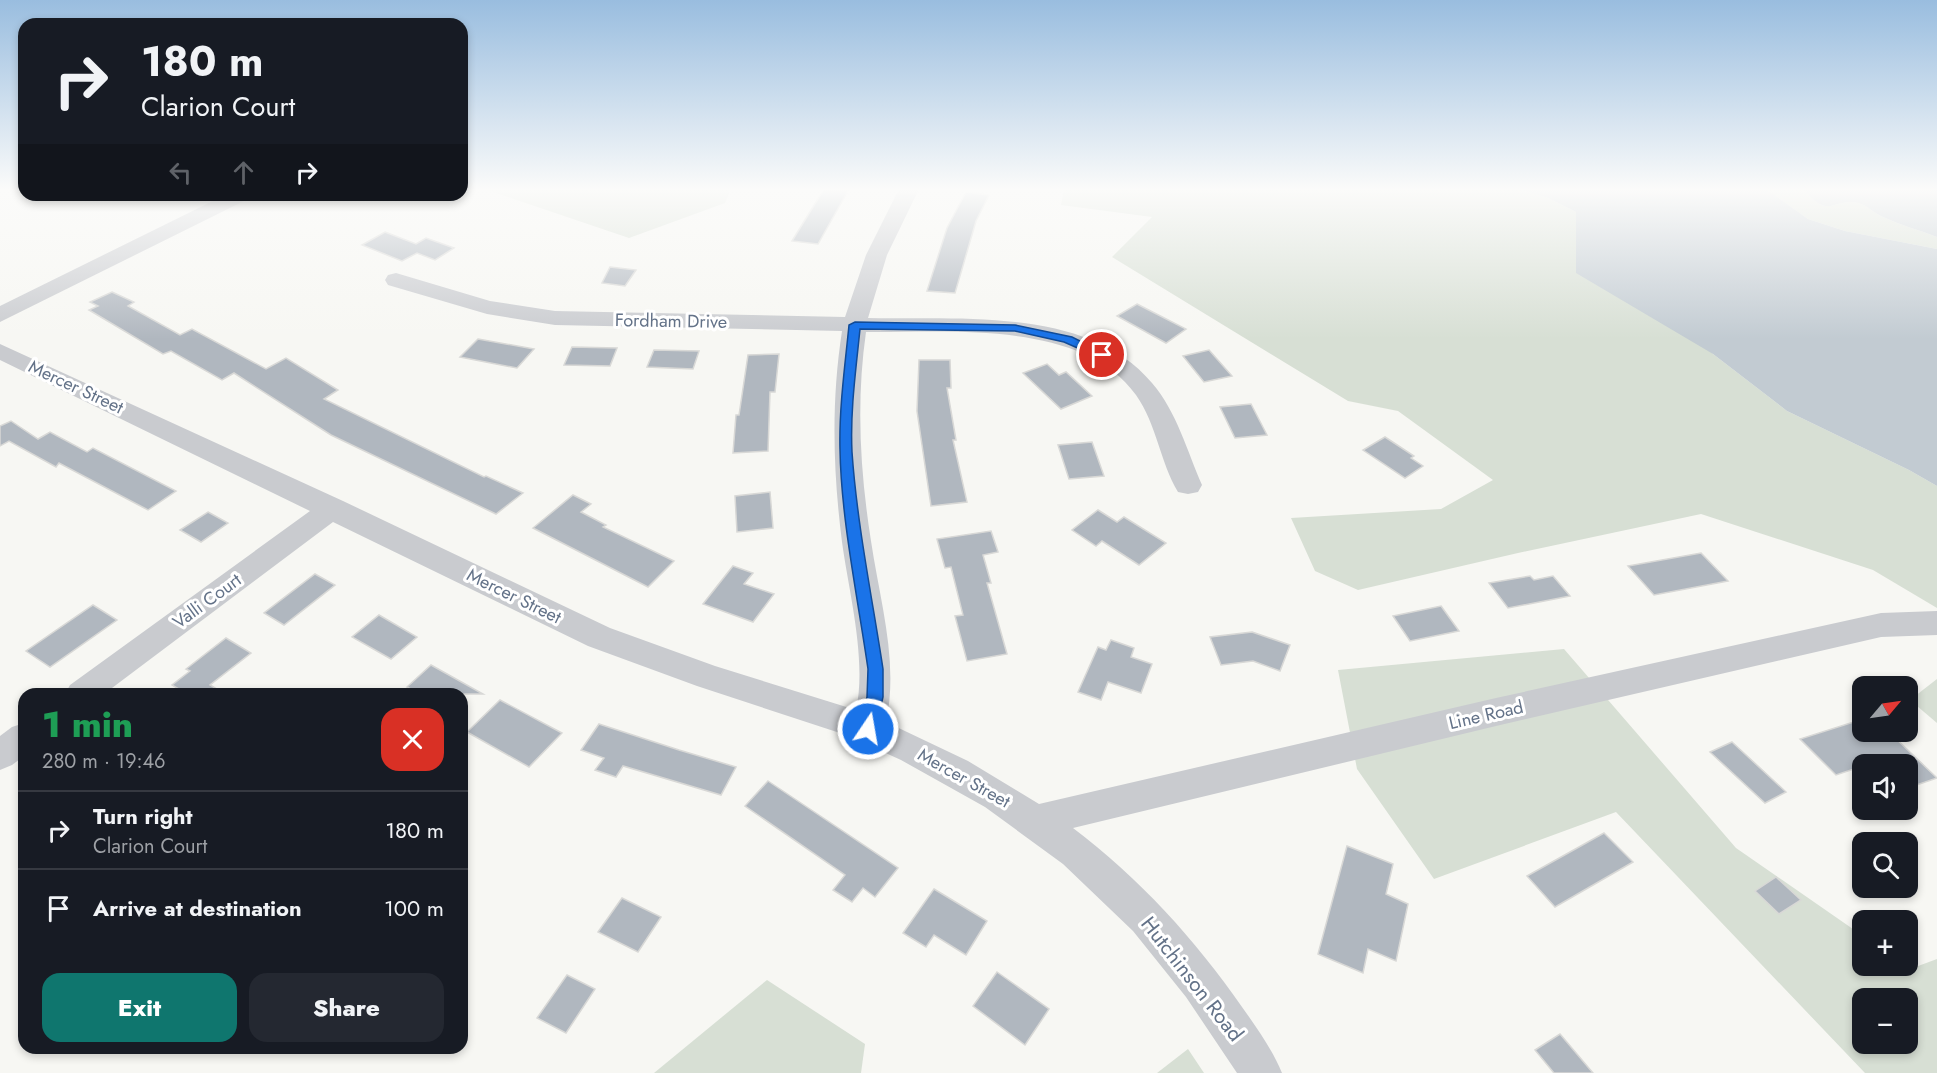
<!DOCTYPE html>
<meta charset="utf-8">
<style>
:root{--surface:#171b24;--page:#242831;--text:#f1f3f6;--muted:#9ea1a6;--line:#363941;--accent:#0f766e}
body{margin:0;font-family:Jost,sans-serif;background:var(--page);color:var(--text);height:100vh;display:flex;flex-direction:column;font-size:22px;white-space:nowrap}
*{box-sizing:border-box;margin:0}
p{font-size:20px;color:var(--muted)}
.icon{flex:none;width:33px;height:33px;fill:none;stroke:currentColor;stroke-width:2;stroke-linecap:round;stroke-linejoin:round}
.map{position:relative;flex:1;overflow:hidden}
.panel{position:absolute;left:18px;top:688px;width:450px;height:366px;display:flex;flex-direction:column;background:var(--surface);border-radius:18px;box-shadow:0 3px 9px #0003}
.panel>*{flex:none}
.banner{position:absolute;left:18px;top:18px;width:450px;height:183px;border-radius:18px;box-shadow:0 3px 9px #0003;background:#171b24;color:var(--text);overflow:hidden}
.needle{width:39px;rotate:61deg}
.controls{position:absolute;left:1852px;top:676px;display:grid;gap:12px}
.controls a{display:grid;place-items:center;width:66px;height:66px;border-radius:12px;background:var(--surface);box-shadow:0 3px 9px #0003;font-size:30px}
.pin{position:absolute;display:grid;place-items:center;width:51px;height:51px;color:#fff;margin:-26px;border:3px solid #fff;border-radius:50%;box-shadow:0 2px 6px #0007}
.me{position:absolute;width:66px;margin:-33px;rotate:12deg;stroke-linejoin:round;filter:drop-shadow(0 0 4px #0008)}
.turn{display:flex;align-items:center;gap:21px;height:126px;padding:0 24px;font-size:27px}
.turn .icon{width:78px;height:78px;stroke-width:2.5}
.turn b{display:block;font-size:42px;line-height:51px}
.lanes{display:flex;align-items:center;height:57px;padding:0 24px;background:#0003;justify-content:center;gap:30px;direction:ltr}
.lanes .off{opacity:.35}
.round{display:grid;place-items:center;flex:none;width:63px;height:63px;border-radius:18px;background:var(--page)}
.summary{display:flex;align-items:center;justify-content:space-between;height:102px;padding:0 24px}
h1{font-size:36px;font-weight:800;line-height:45px;color:#1e9e55}
.action{display:flex;gap:12px;margin-top:auto;padding:12px 24px}
.action a{flex:1;height:69px;border-radius:18px;background:var(--accent);color:#fff;font-size:24px;font-weight:800;line-height:69px;text-align:center}
.action a+a{background:var(--page);color:var(--text)}
ul{padding:0;list-style:none}
li{display:flex;align-items:center;gap:18px;height:78px;padding:0 24px;border-top:2px solid var(--line)}
li div{flex:1}
li b{display:block;font-size:22px}
li em{font-style:normal}
.map>svg:first-child{display:block}
.green{fill:#d7dfd4;fill-rule:evenodd}
.water{fill:#c2cbd2}
.building{fill:#b0b7bf;stroke:#d8d8d6;stroke-width:1.5}
.lines{fill:none;stroke-linecap:round;stroke-linejoin:round}
.minor{fill:#c9cbcf;fill-rule:evenodd}
.route{fill:#1a73e8;stroke:#114b97;stroke-width:1.5}
.labels{text-anchor:middle;stroke-width:6;stroke-linejoin:round;paint-order:stroke}
.street-label{font-size:18px;fill:#637288;stroke:#fff}
.near-street-label{font-size:21px;fill:#637288;stroke:#fff}
</style>
<div class="map">
<svg width="1937" height="1073" viewBox="0 0 1937 1073">
<rect width="100%" height="100%" fill="#f7f7f3"/>
<g class="green">
<path d="M 484,189 L 731,189 L 725,203 L 629,238 Z"/>
<path d="M 1064,189 L 1518,189 L 1548,198 L 1576,212 L 1713,354 L 1787,411 L 1909,470 L 1937,486 L 1937,608 L 1873,570 L 1701,514 L 1518,553 L 1358,590 L 1315,571 L 1291,518 L 1441,509 L 1493,480 L 1398,411 L 1348,401 L 1112,257 L 1152,217 L 1061,205 Z"/>
<path d="M 1766,189 L 1804,189 C 1828,221 1834,197 1858,203 C 1867,205 1875,214 1883,217 C 1900,225 1919,230 1937,237 L 1937,249 L 1845,231 L 1808,219 Z"/>
<path d="M 1564,649 L 1736,848 L 1863,936 L 1863,966 L 1906,966 L 1910,969 L 1937,959 L 1937,1073 L 1865,1073 L 1616,812 L 1434,879 L 1357,769 L 1338,670 ZM 1863,999 L 1908,999 L 1908,1044 L 1863,1044 Z"/>
<path d="M 1937,679 L 1937,723 L 1910,700 Z"/>
<path d="M 767,980 L 865,1044 L 861,1073 L 654,1073 Z"/>
<path d="M 1188,1049 L 1204,1073 L 1157,1073 Z"/>
</g>
<g class="water">
<path d="M 1518,189 L 1766,189 L 1808,219 L 1845,231 L 1937,249 L 1937,486 L 1909,470 L 1787,411 L 1713,354 L 1576,273 L 1576,212 L 1548,198 Z"/>
<path d="M 1804,189 L 1937,189 L 1937,237 C 1919,230 1900,225 1883,217 C 1875,214 1867,205 1858,203 C 1834,197 1828,221 1804,189 Z"/>
</g>
<g class="building">
<path d="M 824,189 L 849,189 L 818,244 L 792,241 Z"/>
<path d="M 966,192 L 989,195 L 976,221 L 955,293 L 927,291 L 947,228 Z"/>
<path d="M 385,232 L 416,244 L 426,238 L 454,248 L 435,260 L 417,253 L 402,261 L 362,245 Z"/>
<path d="M 610,267 L 636,270 L 625,286 L 602,283 Z"/>
<path d="M 112,292 L 134,302 L 128,306 L 180,335 L 192,329 L 266,369 L 286,358 L 338,390 L 324,399 L 484,477 L 486,476 L 523,493 L 496,514 L 331,435 L 234,373 L 222,380 L 171,351 L 163,354 L 89,310 L 98,306 L 90,302 Z"/>
<path d="M 1137,304 L 1186,329 L 1166,343 L 1117,316 Z"/>
<path d="M 478,339 L 534,349 L 517,368 L 460,357 Z"/>
<path d="M 572,347 L 617,348 L 610,366 L 564,365 Z"/>
<path d="M 654,350 L 699,351 L 693,369 L 647,367 Z"/>
<path d="M 1209,350 L 1232,376 L 1204,382 L 1183,356 Z"/>
<path d="M 779,354 L 775,392 L 770,392 L 768,451 L 733,453 L 736,415 L 739,415 L 748,355 Z"/>
<path d="M 919,360 L 950,360 L 951,388 L 947,388 L 956,440 L 953,440 L 967,502 L 931,506 L 917,411 Z"/>
<path d="M 1047,364 L 1059,375 L 1066,372 L 1092,396 L 1061,409 L 1023,373 Z"/>
<path d="M 1251,404 L 1267,435 L 1235,438 L 1220,407 Z"/>
<path d="M 11,421 L 38,439 L 50,432 L 87,452 L 93,448 L 176,491 L 148,510 L 59,463 L 56,467 L 9,441 L 0,446 L 0,426 Z"/>
<path d="M 1385,437 L 1414,456 L 1411,458 L 1423,466 L 1405,478 L 1363,450 Z"/>
<path d="M 1092,442 L 1104,476 L 1069,479 L 1058,445 Z"/>
<path d="M 770,492 L 773,528 L 737,532 L 735,496 Z"/>
<path d="M 573,495 L 591,504 L 581,512 L 606,525 L 603,527 L 674,561 L 648,587 L 533,528 Z"/>
<path d="M 1098,510 L 1117,522 L 1124,517 L 1166,543 L 1139,565 L 1102,541 L 1096,546 L 1072,530 Z"/>
<path d="M 208,512 L 228,523 L 201,542 L 180,530 Z"/>
<path d="M 991,531 L 998,552 L 983,555 L 991,583 L 987,583 L 1007,654 L 967,661 L 955,616 L 963,615 L 951,567 L 945,568 L 937,539 Z"/>
<path d="M 1701,553 L 1728,581 L 1654,595 L 1628,566 Z"/>
<path d="M 733,566 L 753,573 L 744,584 L 774,594 L 753,622 L 703,604 Z"/>
<path d="M 315,574 L 335,585 L 284,625 L 264,613 Z"/>
<path d="M 1530,576 L 1534,580 L 1553,576 L 1570,596 L 1508,608 L 1489,583 Z"/>
<path d="M 93,605 L 117,620 L 50,667 L 26,651 Z"/>
<path d="M 1441,606 L 1459,631 L 1410,641 L 1393,616 Z"/>
<path d="M 379,615 L 417,637 L 391,659 L 352,637 Z"/>
<path d="M 1252,632 L 1290,645 L 1280,671 L 1253,661 L 1221,665 L 1210,637 Z"/>
<path d="M 226,638 L 251,653 L 210,685 L 225,694 L 187,694 L 172,685 L 190,671 L 186,669 Z"/>
<path d="M 1111,640 L 1134,648 L 1131,657 L 1152,664 L 1141,693 L 1108,682 L 1101,700 L 1078,692 L 1098,647 L 1106,650 Z"/>
<path d="M 431,665 L 483,694 L 420,694 L 407,687 Z"/>
<path d="M 500,700 L 562,733 L 529,767 L 467,732 Z"/>
<path d="M 1863,719 L 1863,732 L 1889,732 L 1937,778 L 1908,788 L 1908,765 L 1890,765 L 1884,759 L 1836,775 L 1800,739 Z"/>
<path d="M 599,724 L 679,750 L 736,767 L 721,795 L 623,766 L 616,777 L 595,770 L 604,758 L 581,750 Z"/>
<path d="M 1732,742 L 1786,792 L 1765,803 L 1710,752 Z"/>
<path d="M 768,781 L 898,868 L 875,897 L 863,888 L 852,902 L 833,890 L 845,875 L 745,806 Z"/>
<path d="M 1604,833 L 1633,862 L 1555,907 L 1527,876 Z"/>
<path d="M 1347,846 L 1393,864 L 1386,894 L 1408,904 L 1396,961 L 1368,949 L 1363,973 L 1318,954 Z"/>
<path d="M 1776,877 L 1801,900 L 1779,914 L 1755,891 Z"/>
<path d="M 934,889 L 987,921 L 966,955 L 934,935 L 926,947 L 903,933 Z"/>
<path d="M 622,898 L 661,917 L 638,952 L 598,932 Z"/>
<path d="M 997,972 L 1049,1009 L 1025,1045 L 973,1006 Z"/>
<path d="M 567,975 L 595,989 L 566,1033 L 537,1018 Z"/>
<path d="M 1560,1034 L 1593,1073 L 1554,1073 L 1535,1050 Z"/>
</g>
<g class="lines">
<g class="minor">
<path d="M 899,189 L 919,189 L 887,255 L 868,318 C 957,320 1088,306 1152,383 C 1177,412 1187,451 1202,485 L 1198,492 L 1188,494 L 1178,492 C 1160,462 1157,425 1136,395 C 1082,319 948,333 866,332 C 856,402 860,471 871,541 C 880,602 899,662 886,722 L 968,761 L 1039,804 L 1496,698 L 1881,613 L 1937,611 L 1937,635 L 1881,637 L 1496,726 L 1073,828 C 1139,878 1195,939 1242,1007 C 1257,1028 1272,1049 1282,1073 L 1237,1073 L 1186,997 L 1133,931 L 1063,864 L 985,807 L 901,760 L 846,735 L 697,686 L 588,646 L 333,522 L 104,694 L 65,694 L 70,685 L 310,511 L 0,360 L 0,344 L 343,501 L 610,628 L 715,666 L 856,710 C 867,660 849,593 842,542 C 833,471 831,402 842,331 L 555,325 L 487,314 L 388,285 L 385,280 L 388,275 L 396,273 L 490,301 L 555,311 L 845,317 L 866,255 Z"/>
<path d="M 225,195 L 251,195 L 248,199 L 0,322 L 0,306 Z"/>
<path d="M 24,723 L 24,756 L 12,765 L 0,770 L 0,736 L 12,727 Z"/>
</g>
</g>
<linearGradient id="sky" x2="0" y2="1"><stop stop-color="#99bddf"/><stop offset="0.56" stop-color="#fbfbfa"/><stop offset="1" stop-color="#fbfbfa" stop-opacity="0"/></linearGradient>
<rect width="1937" height="339" fill="url(#sky)"/>
<path class="route" d="M 855,322 L 1015,325 L 1072,337 L 1108,355 L 1102,358 L 1098,357 L 1064,342 L 1015,331 L 860,329 C 856,369 850,411 852,452 C 857,524 872,597 883,669 L 883,697 L 876,729 L 874,734 L 868,736 L 863,734 L 860,729 L 867,697 L 868,669 C 858,599 841,519 840,449 C 839,408 845,366 849,325 Z"/>
<g class="labels">
<g class="street-label">
<text transform="translate(671 321) rotate(1)" y="6">Fordham Drive</text>
<text transform="translate(76 387) rotate(25)" y="6">Mercer Street</text>
<text transform="translate(514 596) rotate(26)" y="6">Mercer Street</text>
<text transform="translate(207 601) rotate(-36)" y="6">Valli Court</text>
<text transform="translate(1486 715) rotate(-13)" y="6">Line Road</text>
<text transform="translate(964 778) rotate(29)" y="6">Mercer Street</text>
</g>
<g class="near-street-label">
<text transform="translate(1192 979) rotate(52)" y="7">Hutchinson Road</text>
</g>
</g>
</svg>
<div class="controls">
<a><svg class="needle" viewBox="-14 -14 28 28"><path d="M0-13l5 13h-10z" fill="#e53935"/><path d="M0 13l5-13h-10z" fill="#9ea1a6"/></svg></a>
<a><svg class="icon" aria-label="sound" viewBox="0 0 24 24"><path d="M4 9h4l5-4v14l-5-4H4zM17 9q2 3 0 6"/></svg></a>
<a><svg class="icon" aria-label="search" viewBox="0 0 24 24"><circle cx="10" cy="10" r="6"/><path d="M15 15l6 6"/></svg></a>
<a>+</a>
<a>−</a>
</div>
<div class="pin" style="left:1102px;top:355px;background:#d93025"><svg class="icon" aria-label="arrive" viewBox="0 0 24 24"><path d="M6 21V4h12l-3 4 3 4H6"/></svg></div>
<svg class="me" style="left:868px;top:729px" viewBox="-20 -20 40 40"><circle r="17" fill="#1a73e8" stroke="#fff" stroke-width="3"/><path d="M0-11L8 9 0 5-8 9z" fill="#fff"/></svg>
<div class="banner">
<div class="turn"><svg class="icon" aria-label="right" viewBox="0 0 24 24"><path d="M7 20v-9h11M14 6l5 5-5 5"/></svg><div><b>180 m</b>Clarion Court</div></div>
<div class="lanes"><svg class="icon off" aria-label="left" viewBox="0 0 24 24"><path d="M17 20v-9H6M10 6l-5 5 5 5"/></svg><svg class="icon off" aria-label="ahead" viewBox="0 0 24 24"><path d="M12 20V5M6 11l6-6 6 6"/></svg><svg class="icon" aria-label="right" viewBox="0 0 24 24"><path d="M7 20v-9h11M14 6l5 5-5 5"/></svg></div>
</div>
<section class="panel">
<div class="summary"><div><h1>1 min</h1><p>280 m · 19:46</p></div><a class="round" style="background:#d93025;color:#fff"><svg class="icon" aria-label="close" viewBox="0 0 24 24"><path d="M6 6l12 12M18 6L6 18"/></svg></a></div>
<ul>
<li><svg class="icon" aria-label="right" viewBox="0 0 24 24"><path d="M7 20v-9h11M14 6l5 5-5 5"/></svg><div><b>Turn right</b><p>Clarion Court</p></div><em>180 m</em></li>
<li><svg class="icon" aria-label="arrive" viewBox="0 0 24 24"><path d="M6 21V4h12l-3 4 3 4H6"/></svg><div><b>Arrive at destination</b></div><em>100 m</em></li>
</ul>
<div class="action"><a>Exit</a><a>Share</a></div>
</section>
</div>
